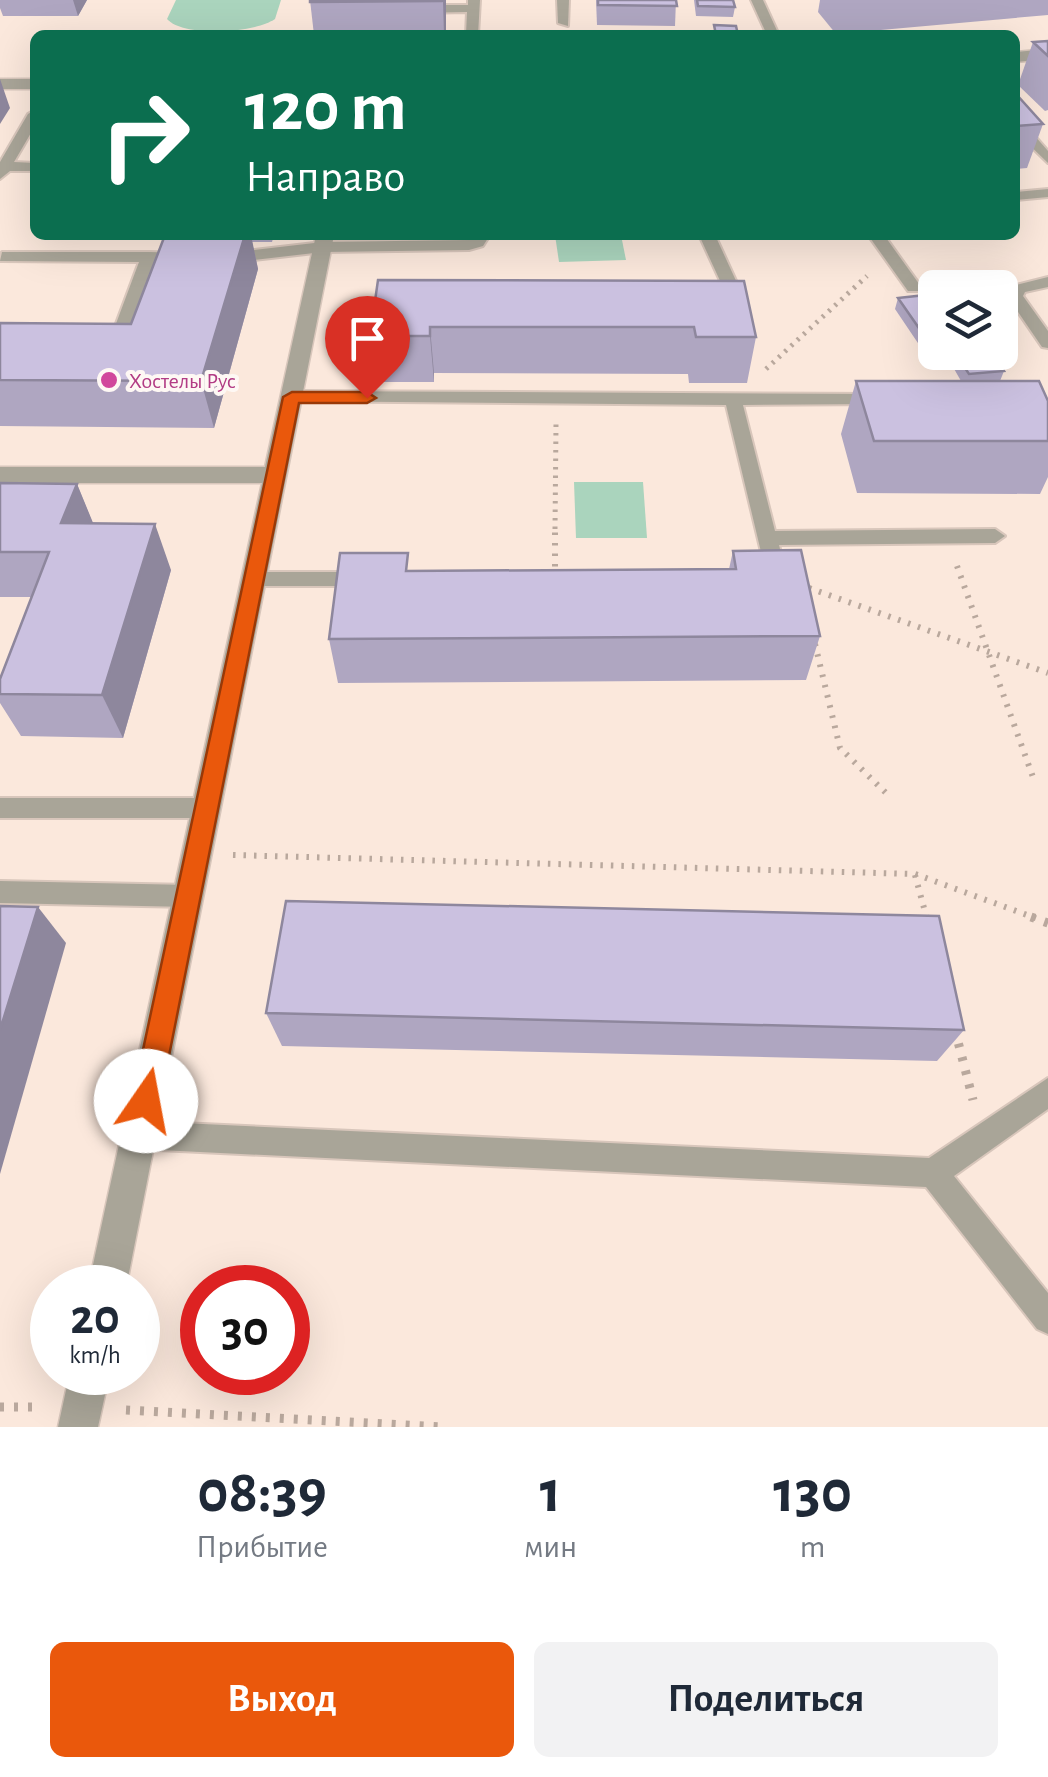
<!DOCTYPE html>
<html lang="ru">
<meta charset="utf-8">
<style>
:root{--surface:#fff;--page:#f2f2f3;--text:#1f2937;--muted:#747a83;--accent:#ea580c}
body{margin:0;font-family:"Alegreya Sans",sans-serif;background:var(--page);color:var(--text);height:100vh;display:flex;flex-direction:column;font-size:38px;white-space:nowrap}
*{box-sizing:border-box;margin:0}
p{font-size:32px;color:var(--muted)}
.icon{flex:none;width:55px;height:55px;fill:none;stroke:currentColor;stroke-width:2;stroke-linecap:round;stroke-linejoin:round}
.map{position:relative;height:1427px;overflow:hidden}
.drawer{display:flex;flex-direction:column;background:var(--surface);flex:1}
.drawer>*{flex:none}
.top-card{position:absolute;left:30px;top:30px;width:990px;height:210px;border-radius:15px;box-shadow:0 10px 40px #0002;background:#0b6e4f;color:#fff;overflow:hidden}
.fabs{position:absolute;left:918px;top:270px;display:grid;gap:20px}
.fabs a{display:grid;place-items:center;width:100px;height:100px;border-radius:15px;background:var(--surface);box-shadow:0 10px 40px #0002;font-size:50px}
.speed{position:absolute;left:30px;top:1265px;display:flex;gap:20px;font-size:50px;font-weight:700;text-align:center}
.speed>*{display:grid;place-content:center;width:130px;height:130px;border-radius:50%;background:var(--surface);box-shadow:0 10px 40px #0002;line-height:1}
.speed small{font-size:25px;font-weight:400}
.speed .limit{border:15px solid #d22;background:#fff;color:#111}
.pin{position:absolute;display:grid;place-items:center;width:85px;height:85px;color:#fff;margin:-102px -42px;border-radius:50% 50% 50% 0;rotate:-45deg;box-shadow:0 0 10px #0007}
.pin .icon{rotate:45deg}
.me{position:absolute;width:110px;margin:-55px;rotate:12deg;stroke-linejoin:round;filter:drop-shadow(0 0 8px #0008)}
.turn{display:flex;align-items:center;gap:35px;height:210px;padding:0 50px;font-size:45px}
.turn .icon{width:130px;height:130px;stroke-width:2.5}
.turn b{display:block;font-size:70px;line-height:85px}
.eta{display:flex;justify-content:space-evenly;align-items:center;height:170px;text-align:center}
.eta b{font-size:60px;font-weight:700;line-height:70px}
.cta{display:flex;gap:20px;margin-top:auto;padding:20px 50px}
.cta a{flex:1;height:115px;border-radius:15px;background:var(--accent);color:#fff;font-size:40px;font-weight:700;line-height:115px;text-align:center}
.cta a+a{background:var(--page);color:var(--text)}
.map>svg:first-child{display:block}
.green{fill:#aad4bd}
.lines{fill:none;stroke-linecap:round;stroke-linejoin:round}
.service-casing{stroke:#d8c6bb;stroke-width:4}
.minor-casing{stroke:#d8c6bb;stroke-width:3}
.path-far2{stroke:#b9a89d;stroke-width:5;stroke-dasharray:2.5 6;stroke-linecap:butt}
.path-far1{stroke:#b9a89d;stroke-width:6;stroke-dasharray:2.5 8;stroke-linecap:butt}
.path{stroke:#b9a89d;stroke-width:9;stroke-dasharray:4 10;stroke-linecap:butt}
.service{fill:#a9a598;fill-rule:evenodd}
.minor{fill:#a9a598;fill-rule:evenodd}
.wall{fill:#afa6c1}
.shaded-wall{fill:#8e879d}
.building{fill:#cbc1e0;stroke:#8e879d;stroke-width:2.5}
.route{fill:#ea580c;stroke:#983908;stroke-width:2.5}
.hotel-dot{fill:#d1479c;stroke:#fef8f4;stroke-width:4}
.labels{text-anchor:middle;stroke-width:8;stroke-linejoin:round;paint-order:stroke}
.far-hotel-label{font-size:22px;fill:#b23c85;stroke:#fef8f4;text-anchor:start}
</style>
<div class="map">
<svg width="1048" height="1427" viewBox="0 0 1048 1427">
<rect width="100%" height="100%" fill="#fbe8dc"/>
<g class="green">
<path d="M 176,0 L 281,0 L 275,19 C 255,33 184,38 167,19 Z"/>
<path d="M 555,235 L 621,235 L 626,260 L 559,262 Z"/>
<path d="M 574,482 L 643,482 L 647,538 L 576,538 Z"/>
</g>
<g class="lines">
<defs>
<g id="service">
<path d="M 468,0 L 480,0 L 478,35 L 466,35 L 467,12 L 417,13 L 411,9 L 417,5 L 468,5 Z"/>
<path d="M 557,0 L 569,0 L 568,26 L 558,23 Z"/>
<path d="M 751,0 L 763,0 L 779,35 L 767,35 Z"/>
<path d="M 35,110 L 35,126 L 14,162 L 35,163 L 35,171 L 10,171 L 0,179 L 0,162 L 28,114 Z"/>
<path d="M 1017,127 L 1027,127 L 1048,151 L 1048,163 L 1017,133 Z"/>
<path d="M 1048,189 L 1048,197 L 1015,200 L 1015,192 Z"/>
<path d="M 474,235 L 490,235 L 483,246 L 469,250 L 323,252 L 227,263 L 219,258 L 227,253 L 323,242 L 469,240 Z"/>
<path d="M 699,235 L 715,235 L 749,309 L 747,312 L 733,309 Z"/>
<path d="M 868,235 L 884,235 L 922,288 L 920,291 L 908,291 Z"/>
<path d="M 149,252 L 185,253 L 193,258 L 185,263 L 155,262 L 129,332 L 103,349 L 95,344 L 114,329 L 139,262 L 0,261 L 2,252 Z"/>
<path d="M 1048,277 L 1048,287 L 1025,292 L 1023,296 L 1048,331 L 1048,348 L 1042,347 L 1007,296 L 1012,286 Z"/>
<path d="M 292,391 L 878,394 L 884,396 L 884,404 L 743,405 L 775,531 L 995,529 L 1005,536 L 995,543 L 779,545 L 787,577 L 777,584 L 767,577 L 726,405 L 286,401 L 286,393 Z"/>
<path d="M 254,572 L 365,572 L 375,579 L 365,586 L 254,586 L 244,579 Z"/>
<path d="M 0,798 L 207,798 L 215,801 L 219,808 L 215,815 L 207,818 L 0,818 Z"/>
<path d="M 0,881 L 189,885 L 198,888 L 202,896 L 198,904 L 189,907 L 0,903 Z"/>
<path d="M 1048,1078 L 1048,1109 L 954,1176 L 1048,1293 L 1048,1334 L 1037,1329 L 926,1187 L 139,1149 L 129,1145 L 125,1135 L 129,1125 L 139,1121 L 929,1158 Z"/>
</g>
<g id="minor">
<path d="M 1048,49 L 1048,59 L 1015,62 L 1015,52 Z"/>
<rect x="0" y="79" width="35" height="10"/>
<path d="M 316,235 L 334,235 L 126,1288 L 88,1288 L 262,483 L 0,483 L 0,467 L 265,467 Z"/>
<path d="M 70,1372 L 110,1372 L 98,1427 L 58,1427 Z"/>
</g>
</defs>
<use href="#service" class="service-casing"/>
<use href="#minor" class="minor-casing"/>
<g class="path-far2">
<path d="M 766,369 L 867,276"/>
<path d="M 555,529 L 556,424"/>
</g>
<g class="path-far1">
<path d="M 957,566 L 1034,780"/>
<path d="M 555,577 L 555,527"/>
<path d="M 809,588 L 1048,673"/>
<path d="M 815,644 L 840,748 L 891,798"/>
<path d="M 233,855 L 915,874 L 1038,919"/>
<path d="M 915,875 L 927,919"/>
</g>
<g class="path">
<path d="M 926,917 L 927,921"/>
<path d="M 1031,917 L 1048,923"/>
<path d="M 955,1030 L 973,1100"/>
<path d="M 0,1407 L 39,1407"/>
<path d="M 126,1410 L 444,1427"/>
</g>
<use href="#service" class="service"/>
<use href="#minor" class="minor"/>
</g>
<g class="wall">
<path d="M 0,0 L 87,0 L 78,16 L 3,16 L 0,8 Z"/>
<path d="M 310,0 L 446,0 L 446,35 L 314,35 Z"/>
<path d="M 596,0 L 676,0 L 675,26 L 597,25 Z"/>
<path d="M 694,0 L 733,0 L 735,7 L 733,17 L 696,16 Z"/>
<path d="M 820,0 L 1048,0 L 1048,15 L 836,34 L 818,12 Z"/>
<path d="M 1048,41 L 1048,110 L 1045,111 L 1018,85 L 1033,42 Z"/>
<path d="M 1015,94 L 1043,124 L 1027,168 L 1015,169 Z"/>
<path d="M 165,235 L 274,235 L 272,242 L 252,242 L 258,269 L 214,428 L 0,426 L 0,323 L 131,324 Z"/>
<path d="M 378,280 L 756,337 L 747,383 L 689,383 L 688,374 L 434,373 L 434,382 L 376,382 L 370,336 Z"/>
<path d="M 935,294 L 935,352 L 951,352 L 926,355 L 895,309 L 898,298 Z"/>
<path d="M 957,356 L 1004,371 L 1000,381 L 1048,401 L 1048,477 L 1040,494 L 857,493 L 841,434 L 856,381 L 961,381 L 953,367 Z"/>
<path d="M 0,483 L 77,484 L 93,524 L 171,570 L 123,738 L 21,736 L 0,703 L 0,679 L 32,597 L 0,597 Z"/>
<path d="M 733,551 L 820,636 L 806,680 L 338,683 L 329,639 L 410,571 L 729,569 Z"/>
<path d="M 266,1013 L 964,1030 L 937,1061 L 282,1046 Z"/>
</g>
<g class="shaded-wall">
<path d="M 73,0 L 87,0 L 78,16 Z"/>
<path d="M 443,0 L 446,0 L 446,35 L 444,35 Z"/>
<path d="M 0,79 L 10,108 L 0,124 Z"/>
<path d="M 245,235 L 251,235 L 258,269 L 214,428 L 201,381 Z"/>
<path d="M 430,327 L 434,373 L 434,382 L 430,336 Z"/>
<path d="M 77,484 L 96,530 L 61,523 Z"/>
<path d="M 155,524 L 171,570 L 123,738 L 102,695 Z"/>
<path d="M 38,907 L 66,943 L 0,1174 L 0,1030 Z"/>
</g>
<g class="building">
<path d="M 310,0 L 443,0 L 442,1 L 310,2 Z"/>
<path d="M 598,0 L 676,0 L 677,6 L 598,5 Z"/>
<path d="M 697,0 L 733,0 L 735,7 L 698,6 Z"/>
<path d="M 714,25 L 736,26 L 738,35 L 716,35 Z"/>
<path d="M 1048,41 L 1048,56 L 1033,42 Z"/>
<path d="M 1015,94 L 1016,94 L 1043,124 L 1015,126 Z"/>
<path d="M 165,235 L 245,235 L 201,381 L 0,380 L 0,323 L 131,324 Z"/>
<path d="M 378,280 L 744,281 L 756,337 L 696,337 L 694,327 L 430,327 L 430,336 L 370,336 Z"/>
<path d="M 935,294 L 935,343 L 930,344 L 898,298 Z"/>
<path d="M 992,352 L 1004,371 L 969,374 L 957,356 Z"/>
<path d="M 856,381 L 1039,381 L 1048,401 L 1048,441 L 874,441 Z"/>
<path d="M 0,483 L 77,484 L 61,523 L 155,524 L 102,695 L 0,694 L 0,679 L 49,552 L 0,552 Z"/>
<path d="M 801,550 L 820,636 L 329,639 L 340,553 L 408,553 L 406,571 L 736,569 L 733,551 Z"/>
<path d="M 286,901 L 939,916 L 964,1030 L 266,1013 Z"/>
<path d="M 0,906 L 38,907 L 0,1030 Z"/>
</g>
<path class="route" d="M 292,392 L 367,392 L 376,398 L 367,403 L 299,403 L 160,1101 L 156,1111 L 146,1115 L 136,1111 L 132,1101 L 283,397 Z"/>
<circle class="hotel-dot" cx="109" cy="380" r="10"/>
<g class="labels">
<g class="far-hotel-label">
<text x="129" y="388">Хостелы Рус</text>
</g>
</g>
</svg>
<div class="fabs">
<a><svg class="icon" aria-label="layers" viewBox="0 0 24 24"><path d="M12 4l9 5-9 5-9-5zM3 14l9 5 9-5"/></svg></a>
</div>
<div class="speed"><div>20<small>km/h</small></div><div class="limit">30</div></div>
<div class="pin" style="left:367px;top:398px;background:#d93025"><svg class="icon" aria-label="arrive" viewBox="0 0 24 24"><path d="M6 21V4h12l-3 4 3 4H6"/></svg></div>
<svg class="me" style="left:146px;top:1101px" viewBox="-20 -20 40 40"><circle r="19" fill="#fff"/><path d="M0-13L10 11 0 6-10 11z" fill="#ea580c"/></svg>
<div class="top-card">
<div class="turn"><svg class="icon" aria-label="right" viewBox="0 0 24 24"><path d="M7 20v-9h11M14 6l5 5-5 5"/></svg><div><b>120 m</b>Направо</div></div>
</div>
</div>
<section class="drawer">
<div class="eta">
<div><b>08:39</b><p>Прибытие</p></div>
<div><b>1</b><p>мин</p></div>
<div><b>130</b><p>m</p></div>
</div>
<div class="cta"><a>Выход</a><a>Поделиться</a></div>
</section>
